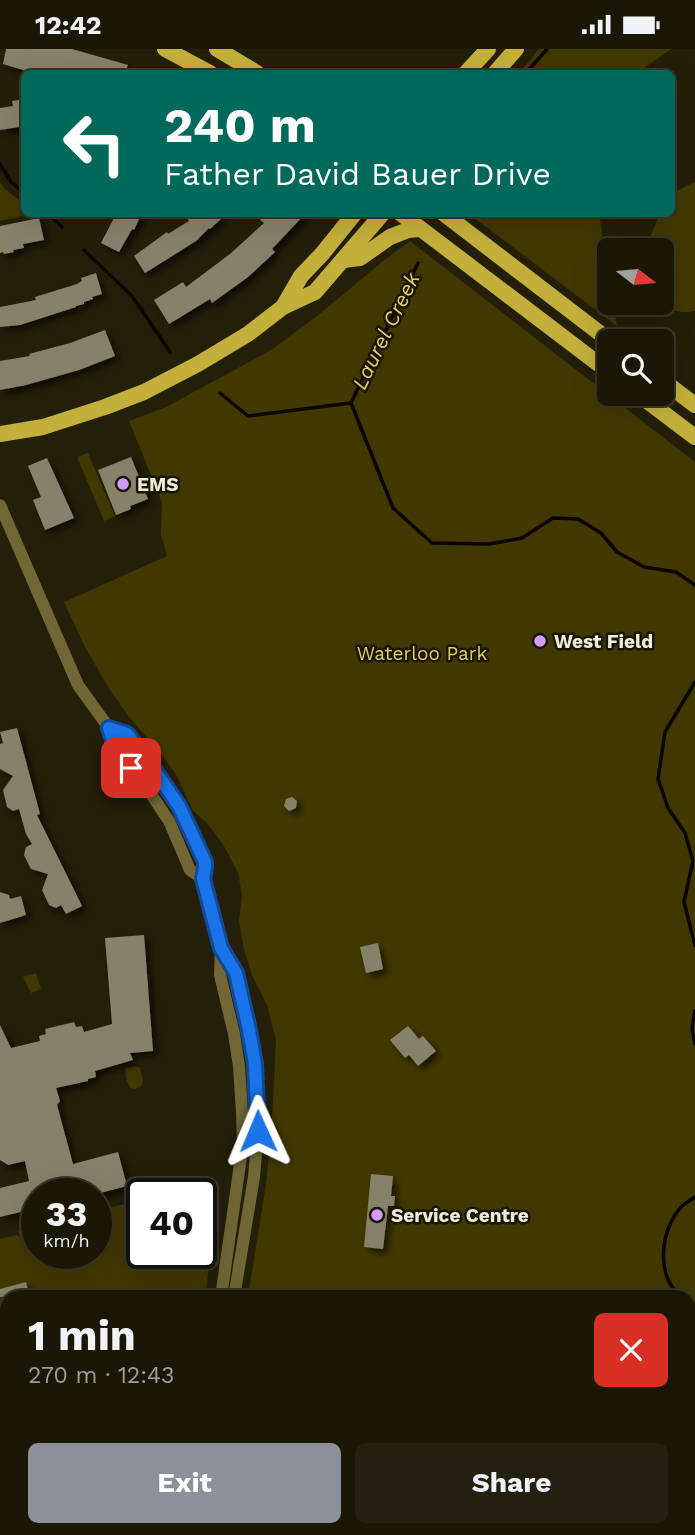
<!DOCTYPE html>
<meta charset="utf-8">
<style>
:root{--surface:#1a1707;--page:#232011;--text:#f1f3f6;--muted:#9f9f9b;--line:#383628;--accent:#8c9099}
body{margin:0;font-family:"Work Sans",sans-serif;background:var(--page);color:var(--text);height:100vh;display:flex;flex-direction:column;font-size:26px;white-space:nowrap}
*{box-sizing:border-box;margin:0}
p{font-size:23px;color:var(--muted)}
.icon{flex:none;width:38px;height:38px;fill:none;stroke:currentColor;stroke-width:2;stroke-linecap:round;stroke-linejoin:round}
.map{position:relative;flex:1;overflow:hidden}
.drawer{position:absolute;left:0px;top:1241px;width:696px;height:247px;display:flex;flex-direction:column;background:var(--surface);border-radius:21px 21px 0 0;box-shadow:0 7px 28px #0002,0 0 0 2px var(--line)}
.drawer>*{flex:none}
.banner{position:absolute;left:21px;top:21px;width:654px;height:147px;border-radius:10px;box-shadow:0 7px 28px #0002,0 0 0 2px var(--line);background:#00695c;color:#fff;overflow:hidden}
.needle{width:46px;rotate:106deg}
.controls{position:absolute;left:597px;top:189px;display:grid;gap:14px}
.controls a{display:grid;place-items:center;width:77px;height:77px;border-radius:10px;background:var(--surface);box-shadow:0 7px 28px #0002,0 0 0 2px var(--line);font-size:35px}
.speed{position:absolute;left:21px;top:1129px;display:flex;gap:14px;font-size:35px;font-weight:700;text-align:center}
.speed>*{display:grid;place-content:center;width:91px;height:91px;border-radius:50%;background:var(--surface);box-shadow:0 7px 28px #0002,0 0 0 2px var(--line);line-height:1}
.speed small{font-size:18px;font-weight:400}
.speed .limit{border:4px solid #111;border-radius:10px;background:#fff;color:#111}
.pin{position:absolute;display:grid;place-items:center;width:60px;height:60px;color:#fff;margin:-30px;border-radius:14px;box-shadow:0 4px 10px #0006}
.me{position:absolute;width:77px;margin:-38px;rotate:359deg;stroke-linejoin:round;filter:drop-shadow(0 0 5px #0008)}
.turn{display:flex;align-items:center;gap:24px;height:147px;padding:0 28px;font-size:32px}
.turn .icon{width:91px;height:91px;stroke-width:2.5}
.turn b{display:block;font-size:49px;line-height:60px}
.round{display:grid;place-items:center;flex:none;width:74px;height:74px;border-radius:10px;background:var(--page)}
.head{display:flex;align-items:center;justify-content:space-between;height:119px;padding:0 28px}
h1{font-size:42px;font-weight:700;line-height:52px}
.primary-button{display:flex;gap:14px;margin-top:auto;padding:14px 28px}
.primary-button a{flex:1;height:80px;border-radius:10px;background:var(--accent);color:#fff;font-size:28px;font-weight:700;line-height:80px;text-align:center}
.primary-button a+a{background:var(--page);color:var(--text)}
.status{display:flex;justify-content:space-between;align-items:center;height:49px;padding:0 35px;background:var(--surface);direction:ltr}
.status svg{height:19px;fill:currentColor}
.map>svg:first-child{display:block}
.green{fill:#413800}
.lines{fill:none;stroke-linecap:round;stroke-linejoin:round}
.stream{stroke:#0b0500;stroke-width:3.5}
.building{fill:#86826a;filter:url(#shadow)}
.minor{stroke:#706734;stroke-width:12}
.major{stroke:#c3b03b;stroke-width:16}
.route-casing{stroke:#114b97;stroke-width:18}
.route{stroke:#1a73e8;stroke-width:12}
.poi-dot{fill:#d39cfc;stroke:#191602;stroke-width:2.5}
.labels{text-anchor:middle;stroke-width:5;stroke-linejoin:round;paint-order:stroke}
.poi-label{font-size:19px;font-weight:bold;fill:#eeecde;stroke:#191602;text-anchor:start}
.park-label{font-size:19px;fill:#e0ce64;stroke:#191602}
.water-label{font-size:21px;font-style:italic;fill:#e2d065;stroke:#191602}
</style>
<div class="status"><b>12:42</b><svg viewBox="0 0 49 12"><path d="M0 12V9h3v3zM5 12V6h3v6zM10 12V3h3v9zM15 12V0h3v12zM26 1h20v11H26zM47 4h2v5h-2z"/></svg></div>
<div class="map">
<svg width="695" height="1486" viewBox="0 0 695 1486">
<defs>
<filter id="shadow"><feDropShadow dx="4.5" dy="4.5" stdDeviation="3.5" flood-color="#0009"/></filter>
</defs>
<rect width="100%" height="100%" fill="#231f09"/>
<g class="green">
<path d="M 539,0 L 671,0 L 637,24 L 519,24 Z"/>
<path d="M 0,133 L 4,139 L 24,156 L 24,164 L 31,165 L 0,172 Z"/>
<path d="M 695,133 L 695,262 C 680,265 667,261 654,254 L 662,254 L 662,201 L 644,201 L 660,165 L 672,164 L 672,144 Z"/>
<path d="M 469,165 L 599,165 L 609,227 L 609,254 L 613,254 L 617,277 Z"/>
<path d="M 410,192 L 695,413 L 695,1486 L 211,1486 L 212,1480 L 690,1480 L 690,1248 L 248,1248 L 266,1135 L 271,1087 L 276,991 L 267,956 L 252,926 L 244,901 L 239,872 L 242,846 L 238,824 L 224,797 L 207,774 L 193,762 L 177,727 L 159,702 L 129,668 L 108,638 L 85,598 L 64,553 L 167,507 L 161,486 L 162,453 L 129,372 L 166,358 L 271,301 L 317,267 L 382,213 Z"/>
<path d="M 88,404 L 115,467 L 104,472 L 77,408 Z"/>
<path d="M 36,924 L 41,940 L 31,944 L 23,928 Z"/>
<path d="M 135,1017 L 140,1019 L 143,1032 L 141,1038 L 135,1040 L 130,1039 L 126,1029 L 125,1019 Z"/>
<path d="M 180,1141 L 219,1142 L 205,1248 L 7,1248 L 7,1480 L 174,1481 L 173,1486 L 0,1486 L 0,1190 L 17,1186 L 20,1188 L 18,1182 L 37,1177 L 37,1204 L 96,1204 L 96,1162 L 142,1151 L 142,1204 L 201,1204 L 201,1144 L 166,1144 Z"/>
</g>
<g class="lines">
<g class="stream">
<path d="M 526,24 L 547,0"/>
<path d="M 0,115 L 11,133 L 24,144"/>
<path d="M 47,164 L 62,178"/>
<path d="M 84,201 L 132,247 L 170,303"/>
<path d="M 418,214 L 351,354 L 393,459 L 432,494 L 489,495 L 522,489 L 553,469 L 578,470 L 601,484 L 617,503 L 644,518 L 676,523 L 695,536"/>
<path d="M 220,344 L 248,367 L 351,354"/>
<path d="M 695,633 L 665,683 L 658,730 L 668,759 L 685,784 L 693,812 L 684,853 L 695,896"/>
<path d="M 695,962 L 692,980 L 695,995"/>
<path d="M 679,1248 C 675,1241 669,1235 667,1228 C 659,1205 665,1176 681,1158 C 685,1154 691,1151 695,1148"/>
<path d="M 690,1263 L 695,1270"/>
<path d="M 690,1383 L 695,1375"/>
<path d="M 690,1455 L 695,1472"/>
<path d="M 692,1486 L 695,1476"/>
</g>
</g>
<g class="building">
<path d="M 6,0 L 72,0 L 128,16 L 125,24 L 33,24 L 3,15 Z"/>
<path d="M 24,50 L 24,75 L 19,76 L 19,78 L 0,81 L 0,59 L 13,57 L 12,52 Z"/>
<path d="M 118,164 L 142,164 L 134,181 L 132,180 L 119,203 L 101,194 L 114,169 L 115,170 Z"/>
<path d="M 192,164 L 217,164 L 221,170 L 210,180 L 209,179 L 196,192 L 145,224 L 134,207 L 167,183 L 168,185 L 189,172 L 187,169 Z"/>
<path d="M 266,164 L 306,164 L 272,200 L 275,203 L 248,228 L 212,254 L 210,250 L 169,275 L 154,251 L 183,233 L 186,238 L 230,205 L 264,174 L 260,171 Z"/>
<path d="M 39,169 L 44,191 L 23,195 L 24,199 L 13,201 L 14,203 L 4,205 L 3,203 L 0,204 L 0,177 Z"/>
<path d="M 96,224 L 102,245 L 92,248 L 93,250 L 84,253 L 84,255 L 76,257 L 76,258 L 20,276 L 0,278 L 0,258 L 36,251 L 35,248 L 77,235 L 82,232 L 81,229 Z"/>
<path d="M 105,281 L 115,307 L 79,321 L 26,336 L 0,341 L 0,312 L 30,307 L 29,305 L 70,294 Z"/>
<path d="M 131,408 L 148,450 L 130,457 L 131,460 L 116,466 L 98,421 Z"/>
<path d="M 47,409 L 74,469 L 45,481 L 33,451 L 41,448 L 28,417 Z"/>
<path d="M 17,679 L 40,765 L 37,766 L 82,857 L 66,865 L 61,856 L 56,859 L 49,856 L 42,841 L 48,825 L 31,820 L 24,806 L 26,798 L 32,795 L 26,785 L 19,760 L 13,762 L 7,758 L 3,741 L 13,727 L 0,720 L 0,695 L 3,694 L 0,683 Z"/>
<path d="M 292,748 L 297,752 L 296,759 L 289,762 L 284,757 L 286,750 Z"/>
<path d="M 0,843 L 9,846 L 10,850 L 21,847 L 26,866 L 0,874 Z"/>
<path d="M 144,886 L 153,1002 L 130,1004 L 133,1011 L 95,1022 L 96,1028 L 88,1030 L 88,1032 L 56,1039 L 60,1052 L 57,1056 L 73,1115 L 118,1103 L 127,1137 L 100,1144 L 37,1144 L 37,1159 L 0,1168 L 0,1139 L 29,1132 L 25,1112 L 8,1116 L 0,1111 L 0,976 L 11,999 L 40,992 L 39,987 L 46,985 L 45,980 L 74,973 L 76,978 L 82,977 L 84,983 L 112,975 L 105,889 Z"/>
<path d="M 378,894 L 383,920 L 366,924 L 360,898 Z"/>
<path d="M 408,977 L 419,990 L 423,987 L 436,1002 L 418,1017 L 409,1006 L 405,1009 L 390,991 Z"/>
<path d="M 371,1125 L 393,1127 L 391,1147 L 395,1147 L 394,1157 L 388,1157 L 383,1200 L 364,1198 Z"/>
<path d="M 26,1233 L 30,1248 L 0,1248 L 0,1240 Z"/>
</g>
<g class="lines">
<g class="minor">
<path d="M 0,456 L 78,636 L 109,679 L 115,700 L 147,739 L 169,772 L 190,821 L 203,830 L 207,842 L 221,899 L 220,926 L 234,985 L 239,1017 L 242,1064 L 243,1094 L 221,1248"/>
<path d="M 109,679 L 127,685 L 148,712 L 179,757 L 204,813 L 206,818 L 203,830"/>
<path d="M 221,899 L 236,924 L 254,1007 L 258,1058 L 258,1082 L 254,1128 L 234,1248"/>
<path d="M 187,1486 L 187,1480"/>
<path d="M 199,1486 L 200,1480"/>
</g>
<g class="major">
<path d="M 165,0 L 210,24"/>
<path d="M 217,0 L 257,24"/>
<path d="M 466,24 L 488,0"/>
<path d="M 495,24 L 516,0"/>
<path d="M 400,164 L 609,323"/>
<path d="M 443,164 L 610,292"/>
<path d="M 343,211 L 360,209 L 390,188 L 408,181 L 420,180"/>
<path d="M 283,258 L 301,227 L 322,205 L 355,164"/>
<path d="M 662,331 L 695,356"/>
<path d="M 638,345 L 695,388"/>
<path d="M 0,385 L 43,378 L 105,358 L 144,343 L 198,315 L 248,285 L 283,258 L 315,243 L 383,164"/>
</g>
</g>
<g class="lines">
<defs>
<path id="route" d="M 131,719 L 116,700 L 109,679 L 127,685 L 148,712 L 179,757 L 205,813 L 205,818 L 203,830 L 221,899 L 236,924 L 249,981 L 255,1015 L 258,1082"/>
</defs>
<use href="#route" class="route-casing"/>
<use href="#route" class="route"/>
</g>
<g class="poi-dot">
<circle cx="123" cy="435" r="7"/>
<circle cx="540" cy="592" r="7"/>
<circle cx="377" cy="1166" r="7"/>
</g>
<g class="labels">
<g class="poi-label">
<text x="137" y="442">EMS</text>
<text x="554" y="599">West Field</text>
<text x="391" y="1173">Service Centre</text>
</g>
<g class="park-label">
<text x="422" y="611">Waterloo Park</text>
</g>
<g class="water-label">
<text transform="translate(386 282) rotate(-64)" y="7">Laurel Creek</text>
</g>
</g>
</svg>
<div class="controls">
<a><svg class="needle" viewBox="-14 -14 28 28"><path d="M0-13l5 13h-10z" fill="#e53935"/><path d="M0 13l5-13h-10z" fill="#9f9f9b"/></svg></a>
<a><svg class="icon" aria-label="search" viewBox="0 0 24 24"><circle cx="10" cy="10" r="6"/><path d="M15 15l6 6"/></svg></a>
</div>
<div class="speed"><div>33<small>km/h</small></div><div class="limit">40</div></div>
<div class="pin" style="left:131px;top:719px;background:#d93025"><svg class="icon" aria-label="arrive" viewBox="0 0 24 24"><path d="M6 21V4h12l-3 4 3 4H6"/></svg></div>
<svg class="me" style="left:258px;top:1082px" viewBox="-20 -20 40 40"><path d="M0-17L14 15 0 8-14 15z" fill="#1a73e8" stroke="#fff" stroke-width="4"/></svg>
<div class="banner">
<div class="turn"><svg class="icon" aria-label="left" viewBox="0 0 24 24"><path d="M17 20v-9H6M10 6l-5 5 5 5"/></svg><div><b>240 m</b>Father David Bauer Drive</div></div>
</div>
<section class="drawer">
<div class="head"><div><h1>1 min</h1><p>270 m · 12:43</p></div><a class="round" style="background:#d93025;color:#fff"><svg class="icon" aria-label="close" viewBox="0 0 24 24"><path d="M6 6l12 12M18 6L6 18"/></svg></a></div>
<div class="primary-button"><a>Exit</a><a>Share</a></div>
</section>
</div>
